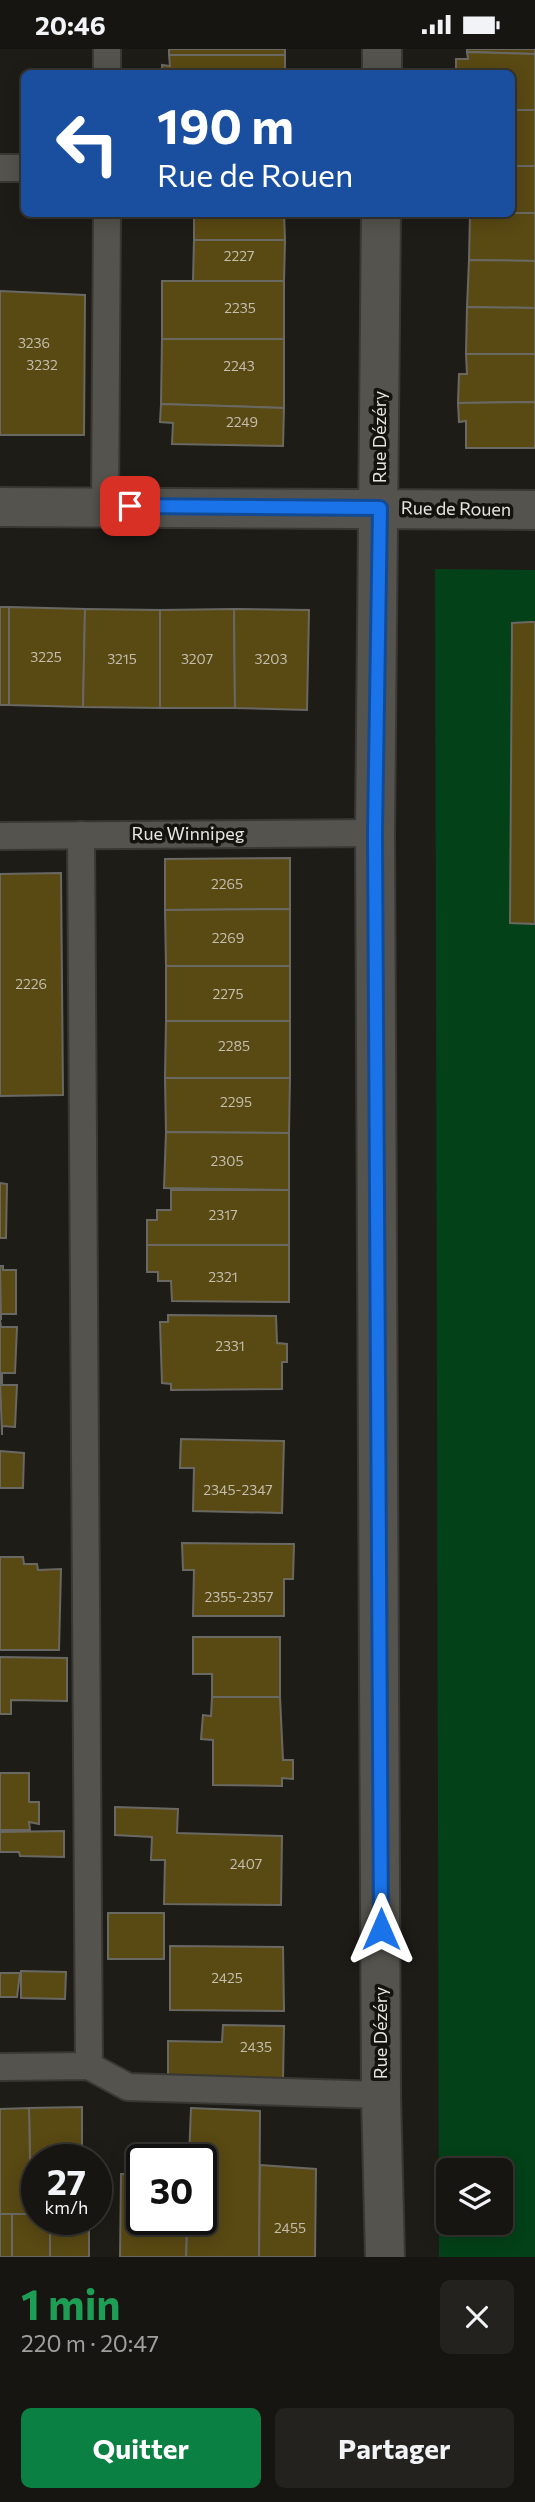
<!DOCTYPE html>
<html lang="fr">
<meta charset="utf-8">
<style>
:root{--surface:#161511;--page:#23221f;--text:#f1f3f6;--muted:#9e9f9f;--line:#353431;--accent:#0b8043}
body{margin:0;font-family:Commissioner,sans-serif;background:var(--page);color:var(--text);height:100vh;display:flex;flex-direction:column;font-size:26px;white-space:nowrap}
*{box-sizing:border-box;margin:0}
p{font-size:23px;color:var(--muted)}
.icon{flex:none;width:38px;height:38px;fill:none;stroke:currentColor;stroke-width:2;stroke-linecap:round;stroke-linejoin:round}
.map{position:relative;height:2208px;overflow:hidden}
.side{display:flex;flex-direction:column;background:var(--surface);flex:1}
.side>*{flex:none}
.guide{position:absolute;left:21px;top:21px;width:494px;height:147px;border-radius:10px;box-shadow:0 4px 18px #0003,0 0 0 2px var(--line);background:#1a4fa0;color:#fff;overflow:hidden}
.tools{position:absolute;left:436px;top:2109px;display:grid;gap:14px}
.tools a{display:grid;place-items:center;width:77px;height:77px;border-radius:10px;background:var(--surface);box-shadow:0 4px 18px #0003,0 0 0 2px var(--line);font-size:35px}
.speed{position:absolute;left:21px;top:2095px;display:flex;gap:14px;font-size:35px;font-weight:700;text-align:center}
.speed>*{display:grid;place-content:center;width:91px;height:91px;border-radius:50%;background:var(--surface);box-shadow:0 4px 18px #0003,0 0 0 2px var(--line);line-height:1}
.speed small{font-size:18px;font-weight:400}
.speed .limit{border:4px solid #111;border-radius:10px;background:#fff;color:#111}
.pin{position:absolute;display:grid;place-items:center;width:60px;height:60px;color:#fff;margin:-30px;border-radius:14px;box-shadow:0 4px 10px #0006}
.me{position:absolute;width:77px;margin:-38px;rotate:0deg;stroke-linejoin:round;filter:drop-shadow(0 0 5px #0008)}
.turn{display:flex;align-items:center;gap:24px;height:147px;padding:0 21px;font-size:32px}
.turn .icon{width:91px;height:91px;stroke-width:2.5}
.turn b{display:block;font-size:49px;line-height:60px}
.round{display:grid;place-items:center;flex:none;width:74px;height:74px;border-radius:10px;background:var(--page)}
.summary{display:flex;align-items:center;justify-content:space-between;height:119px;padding:0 21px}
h1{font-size:42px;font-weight:700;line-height:52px;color:#1e9e55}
.primary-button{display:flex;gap:14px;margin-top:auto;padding:14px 21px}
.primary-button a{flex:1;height:80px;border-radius:10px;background:var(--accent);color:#fff;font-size:28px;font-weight:700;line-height:80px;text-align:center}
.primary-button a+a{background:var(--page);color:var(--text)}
.status{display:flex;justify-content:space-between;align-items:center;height:49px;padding:0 35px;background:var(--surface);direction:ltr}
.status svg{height:19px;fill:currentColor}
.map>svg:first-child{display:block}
.green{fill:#034118;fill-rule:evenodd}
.building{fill:#594913;stroke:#6a6862;stroke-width:2}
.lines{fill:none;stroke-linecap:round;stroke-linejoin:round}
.service-casing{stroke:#393835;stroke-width:30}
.minor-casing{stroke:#393835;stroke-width:42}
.service{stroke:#55534d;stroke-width:26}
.minor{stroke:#55534d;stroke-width:38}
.route-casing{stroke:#114b97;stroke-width:18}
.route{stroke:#1a73e8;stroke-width:12}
.labels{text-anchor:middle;stroke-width:7;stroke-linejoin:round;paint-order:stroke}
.number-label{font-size:14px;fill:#c3beae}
.street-label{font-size:18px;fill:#e6e5e2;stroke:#15130e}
</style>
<div class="status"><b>20:46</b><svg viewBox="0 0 49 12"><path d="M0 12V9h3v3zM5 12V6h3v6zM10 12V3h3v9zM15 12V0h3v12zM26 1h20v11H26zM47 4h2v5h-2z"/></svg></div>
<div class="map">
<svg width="535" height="2208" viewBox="0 0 535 2208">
<rect width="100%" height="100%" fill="#1e1c17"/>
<path class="green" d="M 435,520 L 535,521 L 535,2208 L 439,2208 ZM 448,2121 L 500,2121 L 500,2174 L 448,2174 Z"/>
<g class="building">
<rect x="169" y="0" width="116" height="6"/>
<path d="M 467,0 L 535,0 L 535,5 L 467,3 Z"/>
<path d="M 467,3 L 535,5 L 535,61 L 511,61 L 511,24 L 456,24 L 456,10 L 468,10 Z"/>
<path d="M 169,6 L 285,6 L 285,24 L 162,24 L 162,16 L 170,17 Z"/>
<rect x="511" y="61" width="24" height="56"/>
<rect x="511" y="117" width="24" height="47"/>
<path d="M 194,164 L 284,164 L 285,191 L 194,191 Z"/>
<path d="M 470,164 L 535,164 L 535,212 L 469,211 Z"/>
<path d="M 194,191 L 285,191 L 284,232 L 193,232 Z"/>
<path d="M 469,211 L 535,212 L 535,259 L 467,258 Z"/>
<rect x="162" y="232" width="122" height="58"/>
<path d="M 0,242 L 85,246 L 84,386 L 0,386 Z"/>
<path d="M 467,258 L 535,259 L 535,305 L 466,305 Z"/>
<path d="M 162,290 L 284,290 L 284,359 L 161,355 Z"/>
<path d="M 466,305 L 535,305 L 535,353 L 458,354 L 459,325 L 467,325 Z"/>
<path d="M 535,353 L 535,399 L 466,399 L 466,372 L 459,373 L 458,354 Z"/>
<path d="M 161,355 L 284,359 L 283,397 L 172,395 L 173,374 L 160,373 Z"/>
<rect x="0" y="558" width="9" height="98"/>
<path d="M 9,558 L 85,560 L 83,658 L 9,656 Z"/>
<path d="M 85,560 L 160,561 L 160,659 L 83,658 Z"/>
<path d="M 234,560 L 235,659 L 160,659 L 160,561 Z"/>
<path d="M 234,560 L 309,561 L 307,661 L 235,659 Z"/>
<path d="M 530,573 L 535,573 L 535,875 L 510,874 L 512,577 L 512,574 Z"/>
<path d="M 290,809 L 290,860 L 165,861 L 165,810 Z"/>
<path d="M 61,824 L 63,1046 L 0,1047 L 0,825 Z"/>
<path d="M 290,860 L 290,917 L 166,917 L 165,861 Z"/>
<rect x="166" y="917" width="124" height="55"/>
<path d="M 166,972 L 290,972 L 290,1029 L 165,1029 Z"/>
<path d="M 165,1029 L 290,1029 L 289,1084 L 166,1083 Z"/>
<path d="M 166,1083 L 289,1084 L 289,1141 L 164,1139 Z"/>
<path d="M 0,1134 L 7,1135 L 6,1189 L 0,1189 Z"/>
<path d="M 171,1141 L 289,1141 L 289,1196 L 147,1196 L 147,1171 L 157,1171 L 157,1161 L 171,1161 Z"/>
<path d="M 147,1196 L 289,1196 L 289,1253 L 172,1252 L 171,1232 L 158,1232 L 158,1223 L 147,1223 Z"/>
<path d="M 0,1217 L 3,1217 L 3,1221 L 16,1221 L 16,1265 L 1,1265 L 1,1271 Z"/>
<path d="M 168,1266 L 276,1267 L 277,1294 L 287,1295 L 287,1313 L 282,1313 L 282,1340 L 171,1341 L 171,1335 L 162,1334 L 160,1273 L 168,1273 Z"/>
<path d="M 0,1271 L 1,1278 L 17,1278 L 15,1324 L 2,1324 L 2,1330 L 0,1330 Z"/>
<path d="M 0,1330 L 2,1330 L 2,1336 L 17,1336 L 15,1378 L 2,1377 L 2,1386 Z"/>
<path d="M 181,1390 L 284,1392 L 282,1464 L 193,1462 L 194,1419 L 180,1419 Z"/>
<path d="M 0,1402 L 24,1404 L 23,1439 L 0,1439 Z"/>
<path d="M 182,1494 L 294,1495 L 293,1530 L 284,1530 L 284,1567 L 193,1567 L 194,1521 L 183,1521 Z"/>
<path d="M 0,1508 L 23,1508 L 24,1515 L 37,1515 L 38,1521 L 61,1520 L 59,1601 L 0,1601 Z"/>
<path d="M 193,1588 L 280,1588 L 280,1648 L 212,1648 L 212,1625 L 193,1625 Z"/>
<path d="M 0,1608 L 67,1609 L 67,1652 L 11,1651 L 11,1665 L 0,1665 Z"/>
<path d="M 212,1648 L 280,1648 L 283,1711 L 293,1711 L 293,1730 L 282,1729 L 282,1737 L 213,1736 L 213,1691 L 201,1690 L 203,1666 L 211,1667 Z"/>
<path d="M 0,1724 L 29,1724 L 29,1753 L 39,1753 L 39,1775 L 29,1773 L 30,1781 L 0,1781 Z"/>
<path d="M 115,1758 L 178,1760 L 177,1784 L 282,1787 L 281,1856 L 164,1855 L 165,1811 L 151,1811 L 152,1788 L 115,1786 Z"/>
<path d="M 64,1782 L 64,1808 L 20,1807 L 19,1803 L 0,1803 L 0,1783 Z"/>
<rect x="108" y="1864" width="56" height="46"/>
<path d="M 170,1897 L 283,1898 L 284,1962 L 170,1961 Z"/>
<path d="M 21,1922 L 66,1923 L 65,1950 L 21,1949 Z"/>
<path d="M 0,1924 L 20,1924 L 17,1948 L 0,1948 Z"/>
<path d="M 223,1976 L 284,1977 L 283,2030 L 168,2028 L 168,1992 L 222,1993 Z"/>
<path d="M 82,2058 L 82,2110 L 37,2110 L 37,2165 L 31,2165 L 29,2059 Z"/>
<path d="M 29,2059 L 31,2165 L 0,2165 L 0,2060 Z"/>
<path d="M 191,2059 L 260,2062 L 259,2208 L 186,2208 L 187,2170 L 201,2170 L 201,2110 L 189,2110 Z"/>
<path d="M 130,2107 L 181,2109 L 142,2110 L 142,2170 L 187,2170 L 186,2208 L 120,2208 L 121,2125 L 129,2125 Z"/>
<path d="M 260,2116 L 316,2120 L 315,2208 L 259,2208 Z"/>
<rect x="0" y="2165" width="12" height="43"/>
<path d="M 12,2165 L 37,2165 L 37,2170 L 50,2170 L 50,2208 L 12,2208 Z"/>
<rect x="50" y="2170" width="39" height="38"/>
</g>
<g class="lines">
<defs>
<g id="service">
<path d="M 107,0 L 107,24"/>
<path d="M 0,119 L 24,119"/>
<path d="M 105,457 L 107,164"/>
<path d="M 81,786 L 89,2017"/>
<path d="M 0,787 L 375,784"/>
<path d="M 0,2018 L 89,2017 L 128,2038 L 381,2046"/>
</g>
<g id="minor">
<path d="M 382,24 L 382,0"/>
<path d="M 381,164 L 375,784 L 381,2046 L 385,2208"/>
<path d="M 0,458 L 535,461"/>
</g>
</defs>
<use href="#service" class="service-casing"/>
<use href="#minor" class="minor-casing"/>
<use href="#service" class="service"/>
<use href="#minor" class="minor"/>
</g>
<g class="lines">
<defs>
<path id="route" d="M 130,457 L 380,459 L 375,784 L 381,1880"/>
</defs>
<use href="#route" class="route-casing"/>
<use href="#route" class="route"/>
</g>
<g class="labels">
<g class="number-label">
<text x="239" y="212">2227</text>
<text x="240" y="264">2235</text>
<text x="34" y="299">3236</text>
<text x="42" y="321">3232</text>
<text x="239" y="322">2243</text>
<text x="242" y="378">2249</text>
<text x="46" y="613">3225</text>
<text x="122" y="615">3215</text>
<text x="197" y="615">3207</text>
<text x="271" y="615">3203</text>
<text x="227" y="840">2265</text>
<text x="228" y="894">2269</text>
<text x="31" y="940">2226</text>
<text x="228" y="950">2275</text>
<text x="234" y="1002">2285</text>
<text x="236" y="1058">2295</text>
<text x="227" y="1117">2305</text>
<text x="223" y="1171">2317</text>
<text x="223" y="1233">2321</text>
<text x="230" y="1302">2331</text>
<text x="238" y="1446">2345-2347</text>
<text x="239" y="1553">2355-2357</text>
<text x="246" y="1820">2407</text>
<text x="227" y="1934">2425</text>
<text x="256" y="2003">2435</text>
<text x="290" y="2184">2455</text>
</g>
<g class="street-label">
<text transform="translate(380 388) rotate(-90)" y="6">Rue Dézéry</text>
<text transform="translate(456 460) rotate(1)" y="6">Rue de Rouen</text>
<text x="188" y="791">Rue Winnipeg</text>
<text transform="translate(381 1984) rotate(-90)" y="6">Rue Dézéry</text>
</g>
</g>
</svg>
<div class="tools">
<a><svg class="icon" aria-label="layers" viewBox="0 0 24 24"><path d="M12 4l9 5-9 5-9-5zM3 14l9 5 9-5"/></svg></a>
</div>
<div class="speed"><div>27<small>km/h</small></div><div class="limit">30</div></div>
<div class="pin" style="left:130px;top:457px;background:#d93025"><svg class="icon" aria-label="arrive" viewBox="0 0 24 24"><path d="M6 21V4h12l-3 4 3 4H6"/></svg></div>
<svg class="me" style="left:381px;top:1880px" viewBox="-20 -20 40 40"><path d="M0-17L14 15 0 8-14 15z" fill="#1a73e8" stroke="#fff" stroke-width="4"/></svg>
<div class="guide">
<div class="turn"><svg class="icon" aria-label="left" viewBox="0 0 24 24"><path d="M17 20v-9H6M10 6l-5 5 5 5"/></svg><div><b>190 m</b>Rue de Rouen</div></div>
</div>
</div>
<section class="side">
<div class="summary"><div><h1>1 min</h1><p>220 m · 20:47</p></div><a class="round"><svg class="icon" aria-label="close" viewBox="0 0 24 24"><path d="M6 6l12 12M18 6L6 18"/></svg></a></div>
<div class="primary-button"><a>Quitter</a><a>Partager</a></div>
</section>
